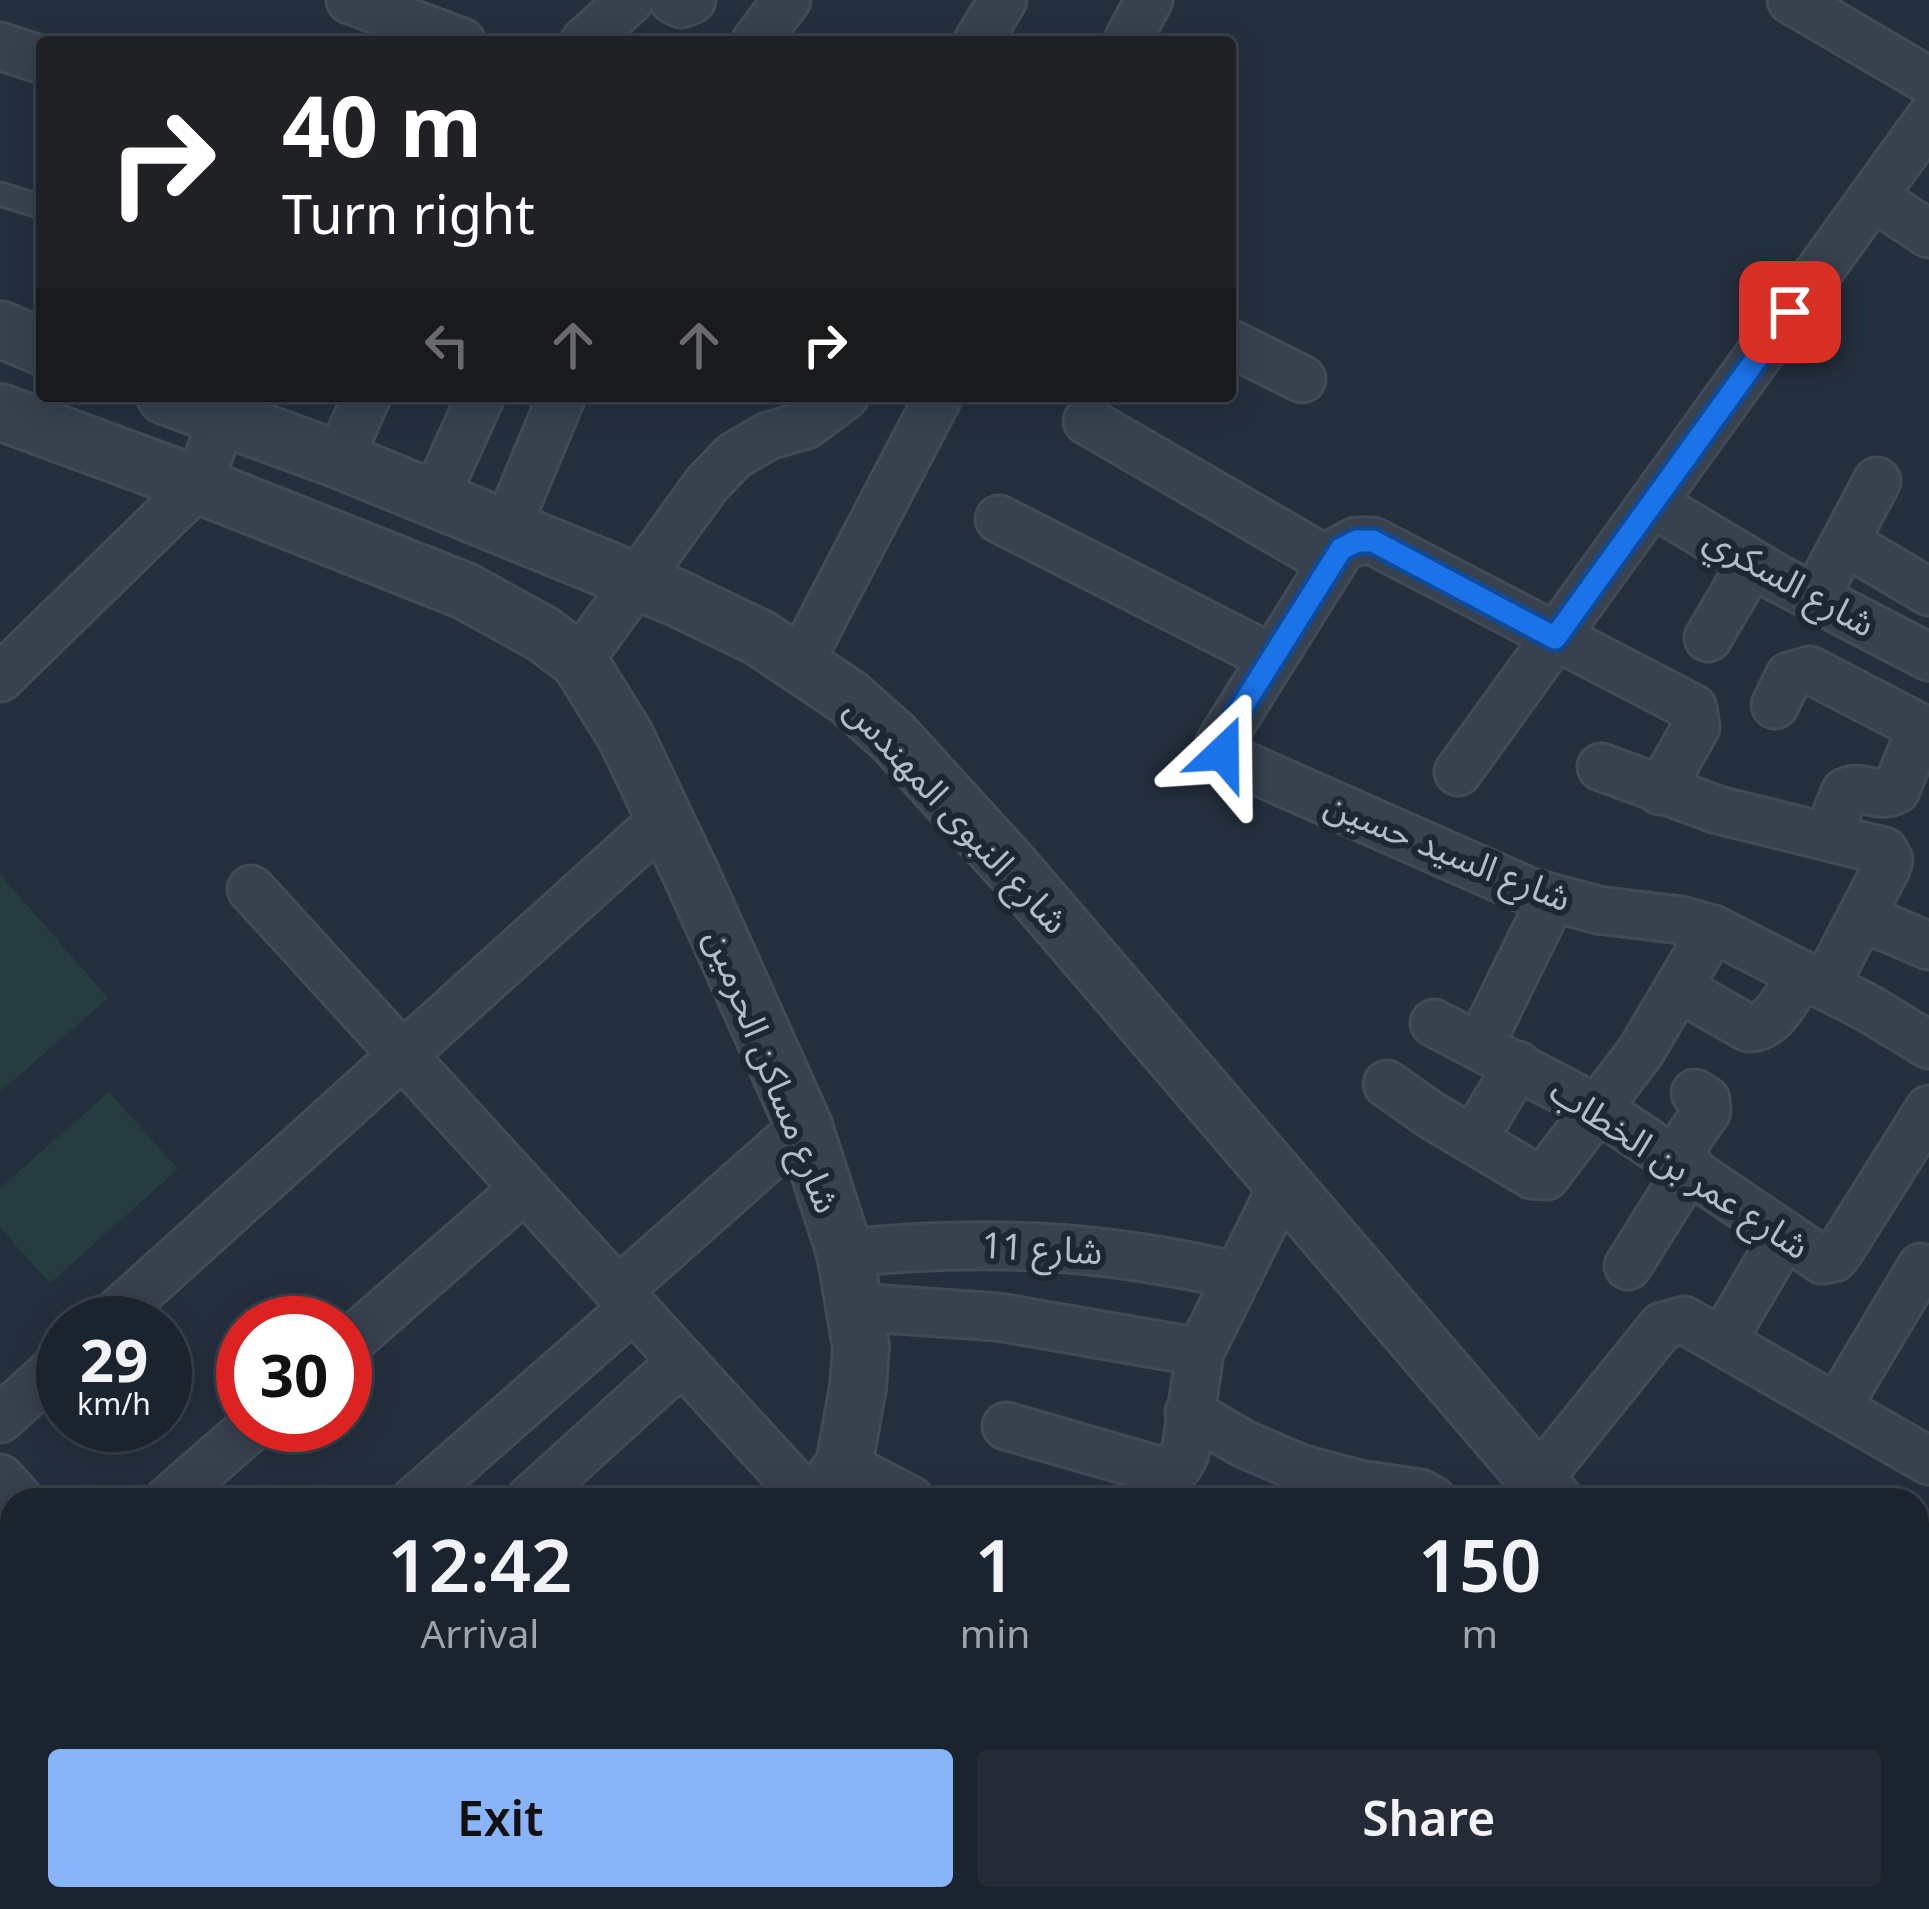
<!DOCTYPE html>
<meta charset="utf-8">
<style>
:root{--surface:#1b232e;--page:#242b36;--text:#f1f3f6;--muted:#a0a4aa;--line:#39404a;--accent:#8ab4f8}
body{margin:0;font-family:"Noto Sans","Noto Sans Arabic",sans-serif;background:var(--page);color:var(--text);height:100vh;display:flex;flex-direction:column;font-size:45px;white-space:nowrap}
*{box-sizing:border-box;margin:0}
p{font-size:39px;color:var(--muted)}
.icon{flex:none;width:66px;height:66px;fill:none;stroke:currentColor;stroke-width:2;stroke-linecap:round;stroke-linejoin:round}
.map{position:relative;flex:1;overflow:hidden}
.sheet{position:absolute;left:0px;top:1488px;width:1929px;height:423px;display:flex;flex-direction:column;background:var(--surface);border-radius:36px 36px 0 0;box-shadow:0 6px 30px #0003,0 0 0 3px var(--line)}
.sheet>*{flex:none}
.top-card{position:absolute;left:36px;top:36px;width:1200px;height:366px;border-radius:12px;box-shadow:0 6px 30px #0003,0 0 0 3px var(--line);background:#202124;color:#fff;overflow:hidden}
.speed{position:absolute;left:36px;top:1296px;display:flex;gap:24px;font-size:60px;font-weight:700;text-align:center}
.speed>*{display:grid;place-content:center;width:156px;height:156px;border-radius:50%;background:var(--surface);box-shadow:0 6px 30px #0003,0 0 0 3px var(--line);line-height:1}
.speed small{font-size:30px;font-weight:400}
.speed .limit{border:18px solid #d22;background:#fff;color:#111}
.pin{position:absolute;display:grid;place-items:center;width:102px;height:102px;color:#fff;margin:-51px;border-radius:24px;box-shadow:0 6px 18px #0006}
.me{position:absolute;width:132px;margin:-66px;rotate:23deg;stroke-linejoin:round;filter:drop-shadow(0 0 9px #0008)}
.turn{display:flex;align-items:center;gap:42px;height:252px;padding:0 48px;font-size:54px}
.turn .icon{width:156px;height:156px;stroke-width:2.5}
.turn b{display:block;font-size:84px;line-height:102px}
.lanes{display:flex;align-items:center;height:114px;padding:0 48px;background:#0003;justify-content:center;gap:60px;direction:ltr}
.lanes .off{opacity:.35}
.eta{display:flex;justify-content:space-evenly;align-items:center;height:204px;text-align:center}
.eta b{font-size:72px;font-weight:600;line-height:84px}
.action{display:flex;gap:24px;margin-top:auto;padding:24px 48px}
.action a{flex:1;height:138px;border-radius:12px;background:var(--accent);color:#111;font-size:48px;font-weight:600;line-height:138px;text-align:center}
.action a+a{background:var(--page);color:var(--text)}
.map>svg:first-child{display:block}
.green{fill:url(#green-dots)}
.pitch{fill:#263c3f}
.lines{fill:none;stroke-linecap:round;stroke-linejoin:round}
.service-casing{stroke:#414a57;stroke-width:27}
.minor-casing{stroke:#414a57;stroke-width:51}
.tertiary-casing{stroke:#414a57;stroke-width:60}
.service{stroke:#38414e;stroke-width:21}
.minor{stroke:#38414e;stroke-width:45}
.tertiary{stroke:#38414e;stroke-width:54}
.route-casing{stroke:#114b97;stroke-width:30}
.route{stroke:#1a73e8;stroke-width:21}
.labels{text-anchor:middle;stroke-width:12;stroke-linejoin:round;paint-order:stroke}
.street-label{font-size:36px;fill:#b4bcc9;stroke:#1d2633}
</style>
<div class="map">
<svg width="1929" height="1909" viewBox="0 0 1929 1909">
<defs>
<pattern id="green-dots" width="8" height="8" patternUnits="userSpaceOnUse" patternTransform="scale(3)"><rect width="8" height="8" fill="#263c3f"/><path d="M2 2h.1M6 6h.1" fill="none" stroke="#435659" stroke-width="1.8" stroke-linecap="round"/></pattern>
</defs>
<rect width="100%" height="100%" fill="#242f3e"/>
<path class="green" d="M 0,1730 L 12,1743 L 12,1899 L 70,1899 L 59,1909 L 0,1909 Z"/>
<g class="pitch">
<path d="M 0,874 L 108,998 L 0,1092 Z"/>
<path d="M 109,1092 L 178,1169 L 50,1283 L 0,1228 L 0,1188 Z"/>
</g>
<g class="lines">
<defs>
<path id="service" d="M 0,194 L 42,207"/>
<g id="minor">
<path d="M 350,0 L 462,42"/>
<path d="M 673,0 L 681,4 L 692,0"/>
<path d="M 1791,0 L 1929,81"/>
<path d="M 584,42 L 630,0"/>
<path d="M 755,42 L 787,0"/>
<path d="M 977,42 L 1003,0"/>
<path d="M 1127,42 L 1149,0"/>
<path d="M 0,46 L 42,60"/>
<path d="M 1873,197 L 1929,234"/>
<path d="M 1230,343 L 1302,379"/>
<path d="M 1087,421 L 1332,563"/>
<path d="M 339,460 L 367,396"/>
<path d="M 434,500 L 481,396"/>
<path d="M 1652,503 L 1777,578 L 1929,657"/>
<path d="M 999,519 L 1272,658"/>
<path d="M 506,530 L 562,396"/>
<path d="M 1845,542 L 1929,592"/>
<path d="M 1815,598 L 1877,481"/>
<path d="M 1708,638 L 1752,563"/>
<path d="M 579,661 L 707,484 L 734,456 L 768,436 L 806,425 L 845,396"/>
<path d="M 800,662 L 939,396"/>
<path d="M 0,678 L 198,485 L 231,396"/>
<path d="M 1775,705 L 1789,676 L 1810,670 L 1929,732"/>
<path d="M 1601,767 L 1718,810 L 1884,851 L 1889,860 L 1886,869 L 1825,986"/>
<path d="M 1458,772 L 1929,119"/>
<path d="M 1660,791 L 1696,727 L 1693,708 L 1373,541 L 1356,541 L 1341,549 L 1220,742 L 1223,753 L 1232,760 L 1528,891 L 1598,910 L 1680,920 L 1713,929 L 1868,1008 L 1929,1045"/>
<path d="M 1828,835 L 1845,792 C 1863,783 1878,800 1896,790 L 1921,728"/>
<path d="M 251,889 L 809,1500"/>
<path d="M 1861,917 L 1929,946"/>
<path d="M 1680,989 L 1748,1028 C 1774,1029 1788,994 1802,974"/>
<path d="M 1434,1023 L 1600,1110 L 1822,1260 L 1834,1258 L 1841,1249 L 1929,1109"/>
<path d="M 1480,1045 L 1552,898"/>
<path d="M 1387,1084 L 1431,1115 L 1532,1175 L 1546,1176 L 1641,1051 L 1713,929"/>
<path d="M 1473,1140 L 1518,1065"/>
<path d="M 1675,1157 L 1707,1111 L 1706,1100 L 1695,1093"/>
<path d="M 845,1253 C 986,1239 1099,1244 1237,1276"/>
<path d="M 1628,1266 L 1690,1167"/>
<path d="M 618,1291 L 804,1126"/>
<path d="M 855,1307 L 998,1317 L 1200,1352"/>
<path d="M 106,1323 L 665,818"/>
<path d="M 1723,1340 L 1784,1236"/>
<path d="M 345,1346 L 524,1189"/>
<path d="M 1838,1406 L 1921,1267"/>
<path d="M 1189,1412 L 1244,1444 L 1300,1468 L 1359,1484 L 1420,1493 L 1433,1500"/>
<path d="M 0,1419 L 63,1362"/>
<path d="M 1006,1426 L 1158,1470 L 1179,1465 L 1185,1454 L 1200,1352 L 1283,1184"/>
<path d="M 844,1465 L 911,1500"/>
<path d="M 0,1478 L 20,1500"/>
<path d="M 1538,1480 L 1662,1326 L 1684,1320 L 1929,1461"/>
<path d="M 168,1500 L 254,1425"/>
<path d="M 415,1500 L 633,1308"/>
<path d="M 529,1500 L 682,1361"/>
<path d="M 1917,1627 L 1929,1633"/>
<path d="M 0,1648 L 12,1638"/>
<path d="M 1917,1705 L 1929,1711"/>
<path d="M 0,1730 L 12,1743"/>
<path d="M 149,1899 L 158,1909"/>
<path d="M 543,1899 L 562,1909"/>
<path d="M 976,1899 L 998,1909"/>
<path d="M 1282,1899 L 1283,1909"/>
<path d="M 1483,1899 L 1497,1909"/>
<path d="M 69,1909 L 79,1899"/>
<path d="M 637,1909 L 642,1899"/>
<path d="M 837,1909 L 841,1899"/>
<path d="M 1553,1909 L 1560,1899"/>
<path d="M 1626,1909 L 1634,1899"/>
</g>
<g id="tertiary">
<path d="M 0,329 L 42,347"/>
<path d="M 165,396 L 339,460 L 677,598 L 760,638 L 848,697 L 893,737 L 1014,870 L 1554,1500"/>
<path d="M 0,412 L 198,485 L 465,591 L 543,634 L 579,661 L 626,737 L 691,874 L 804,1126 L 845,1253 L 861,1347 L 858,1387 L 844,1465 L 817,1500"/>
<path d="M 1902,1899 L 1911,1909"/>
<path d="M 360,1909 L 372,1899"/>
</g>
</defs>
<use href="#service" class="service-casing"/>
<use href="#minor" class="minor-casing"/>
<use href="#tertiary" class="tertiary-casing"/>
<use href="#service" class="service"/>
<use href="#minor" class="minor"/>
<use href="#tertiary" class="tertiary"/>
</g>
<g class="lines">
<defs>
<path id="route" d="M 1223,753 L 1220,742 L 1341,549 L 1357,541 L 1373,541 L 1555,638 L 1790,312"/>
</defs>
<use href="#route" class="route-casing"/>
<use href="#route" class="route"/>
</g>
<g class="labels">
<g class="street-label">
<text transform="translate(1790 581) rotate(29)" y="13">شارع السكري</text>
<text transform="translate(957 815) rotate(47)" y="13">شارع النبوى المهندس</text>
<text transform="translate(1448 851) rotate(22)" y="13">شارع السيد حسين</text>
<text transform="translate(773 1071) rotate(68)" y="13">شارع مساكن الحرمين</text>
<text transform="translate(1680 1168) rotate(33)" y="13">شارع عمر بن الخطاب</text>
<text transform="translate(1042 1248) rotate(3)" y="13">شارع 11</text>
</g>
</g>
</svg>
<div class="speed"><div>29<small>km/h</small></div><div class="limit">30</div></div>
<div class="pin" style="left:1790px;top:312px;background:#d93025"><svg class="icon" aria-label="arrive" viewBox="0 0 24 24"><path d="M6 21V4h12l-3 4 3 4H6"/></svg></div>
<svg class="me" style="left:1223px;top:753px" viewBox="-20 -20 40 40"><path d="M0-17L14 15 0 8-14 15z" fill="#1a73e8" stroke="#fff" stroke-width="4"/></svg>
<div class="top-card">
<div class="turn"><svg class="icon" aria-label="right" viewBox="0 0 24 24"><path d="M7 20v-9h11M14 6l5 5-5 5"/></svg><div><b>40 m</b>Turn right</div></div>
<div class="lanes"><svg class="icon off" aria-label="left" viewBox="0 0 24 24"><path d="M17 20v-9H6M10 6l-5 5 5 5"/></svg><svg class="icon off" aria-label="ahead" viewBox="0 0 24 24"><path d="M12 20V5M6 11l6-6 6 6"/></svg><svg class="icon off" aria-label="ahead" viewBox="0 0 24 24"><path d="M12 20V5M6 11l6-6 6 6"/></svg><svg class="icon" aria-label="right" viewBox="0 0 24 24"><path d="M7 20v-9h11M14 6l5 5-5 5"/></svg></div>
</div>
<section class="sheet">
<div class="eta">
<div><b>12:42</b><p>Arrival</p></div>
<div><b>1</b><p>min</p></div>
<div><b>150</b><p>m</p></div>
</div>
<div class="action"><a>Exit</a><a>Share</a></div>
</section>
</div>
